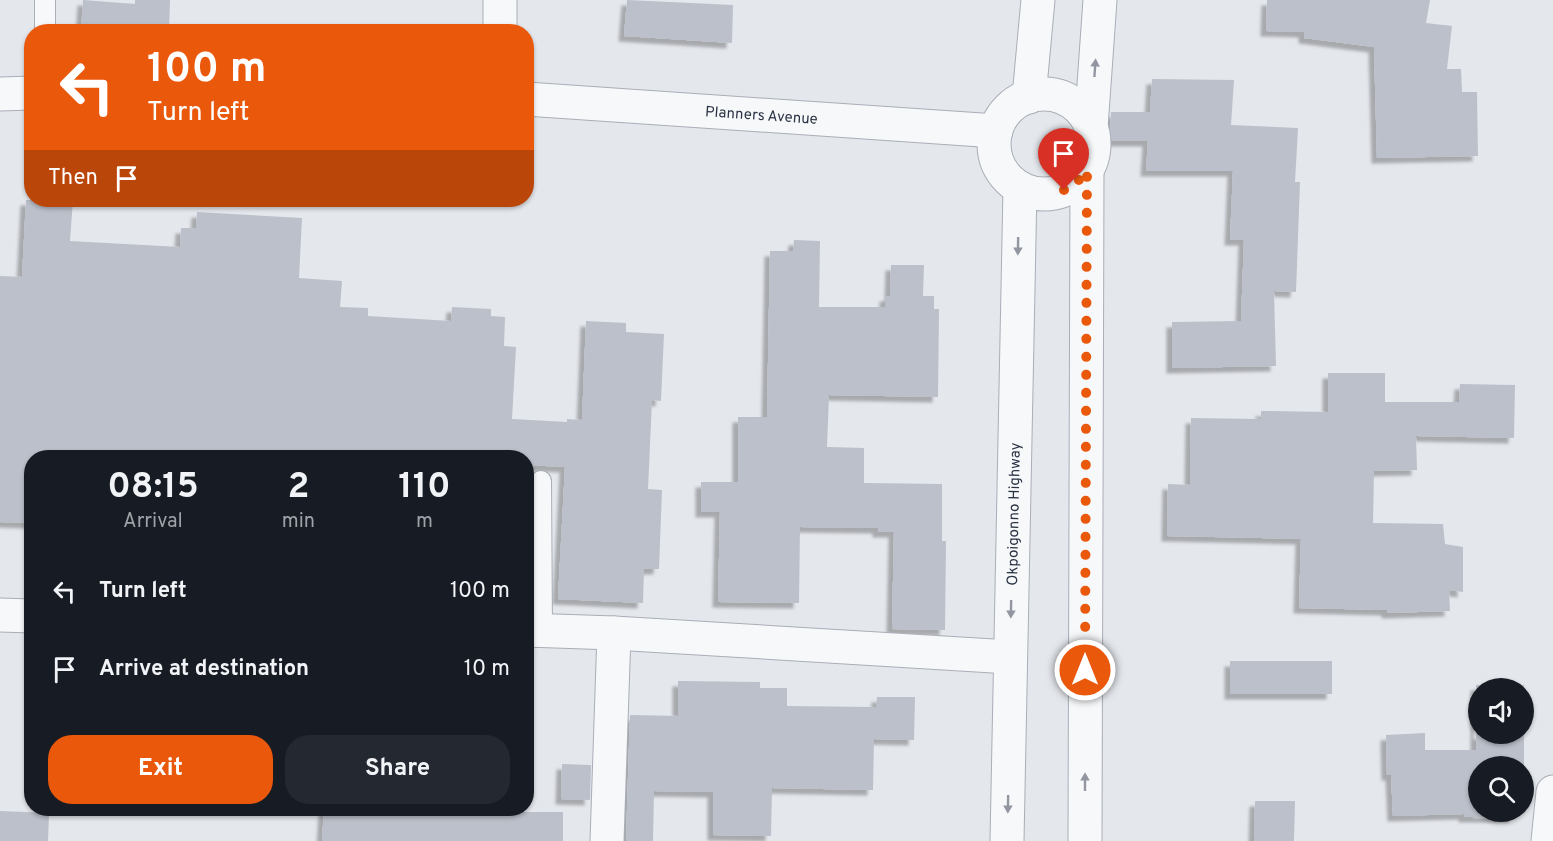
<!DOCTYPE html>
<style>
:root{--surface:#171b24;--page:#242831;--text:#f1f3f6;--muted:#9ea1a6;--accent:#ea580c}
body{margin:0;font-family:Overpass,sans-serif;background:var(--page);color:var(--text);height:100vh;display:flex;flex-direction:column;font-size:22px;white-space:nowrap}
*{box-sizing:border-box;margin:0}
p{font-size:20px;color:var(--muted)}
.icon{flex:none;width:33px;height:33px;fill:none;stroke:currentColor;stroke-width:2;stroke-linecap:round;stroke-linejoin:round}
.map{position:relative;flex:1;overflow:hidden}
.sheet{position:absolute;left:24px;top:450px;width:510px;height:366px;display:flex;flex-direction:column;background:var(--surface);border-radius:24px;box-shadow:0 2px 4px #0004}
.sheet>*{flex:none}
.guide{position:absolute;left:24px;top:24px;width:510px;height:183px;border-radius:24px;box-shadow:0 2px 4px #0004;background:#ea580c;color:#fff;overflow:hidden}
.tools{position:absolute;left:1468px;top:678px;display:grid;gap:12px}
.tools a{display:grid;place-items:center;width:66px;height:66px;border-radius:50%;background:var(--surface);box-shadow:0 2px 4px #0004;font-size:30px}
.pin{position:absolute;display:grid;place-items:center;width:51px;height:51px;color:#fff;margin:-62px -26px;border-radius:50% 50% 50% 0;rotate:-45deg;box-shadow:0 0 6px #0007}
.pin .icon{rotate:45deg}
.me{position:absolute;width:66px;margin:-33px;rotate:0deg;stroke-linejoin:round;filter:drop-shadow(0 0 4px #0008)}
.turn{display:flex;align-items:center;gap:21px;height:126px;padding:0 24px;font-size:27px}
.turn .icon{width:78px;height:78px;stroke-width:2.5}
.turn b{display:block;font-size:42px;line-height:51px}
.then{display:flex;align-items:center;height:57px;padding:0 24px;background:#0003;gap:12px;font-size:22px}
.eta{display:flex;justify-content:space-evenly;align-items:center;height:102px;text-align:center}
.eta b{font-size:36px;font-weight:700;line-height:42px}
.primary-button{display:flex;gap:12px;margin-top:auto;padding:12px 24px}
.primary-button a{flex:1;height:69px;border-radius:24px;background:var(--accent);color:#fff;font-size:24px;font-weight:700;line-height:69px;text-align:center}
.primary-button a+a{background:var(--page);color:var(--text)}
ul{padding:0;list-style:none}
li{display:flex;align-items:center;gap:18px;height:78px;padding:0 24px}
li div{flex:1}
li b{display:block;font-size:22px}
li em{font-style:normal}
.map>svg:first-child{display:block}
.building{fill:#bbc0ca;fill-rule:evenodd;filter:url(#shadow)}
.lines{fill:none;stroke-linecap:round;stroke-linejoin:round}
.service-casing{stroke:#a9aeb7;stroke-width:22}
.minor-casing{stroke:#a9aeb7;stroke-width:35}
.service{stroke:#f7f8fa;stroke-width:20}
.minor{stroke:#f7f8fa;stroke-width:33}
.oneway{fill:#9196a0}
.route{stroke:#ea580c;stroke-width:10;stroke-dasharray:0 18}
.labels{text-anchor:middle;stroke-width:4.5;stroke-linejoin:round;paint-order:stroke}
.street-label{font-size:15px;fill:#2b3445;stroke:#f4f6f9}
</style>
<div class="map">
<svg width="1553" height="841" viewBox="0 0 1553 841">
<defs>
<filter id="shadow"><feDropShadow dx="-5.5" dy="5.5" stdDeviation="1.5" flood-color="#0004"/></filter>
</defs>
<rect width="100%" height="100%" fill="#e4e7ec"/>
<g class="building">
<path d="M 83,0 L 135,4 L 135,0 L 170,0 L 169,32 L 81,32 Z"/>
<path d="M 627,0 L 733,5 L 732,43 L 624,36 Z"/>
<path d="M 1267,0 L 1430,0 L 1426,23 L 1452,26 L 1447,69 L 1461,69 L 1462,92 L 1477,92 L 1478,156 L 1377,158 L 1374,47 L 1304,38 L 1304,32 L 1266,31 Z"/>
<path d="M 1152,79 L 1234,80 L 1231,125 L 1298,128 L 1295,182 L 1300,182 L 1296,292 L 1274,291 L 1276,366 L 1172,368 L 1172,322 L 1241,321 L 1244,240 L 1230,240 L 1233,171 L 1146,171 L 1148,141 L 1110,141 L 1111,112 L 1150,112 Z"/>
<path d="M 26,200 L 73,200 L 70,241 L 180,247 L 181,228 L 196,228 L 197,212 L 302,218 L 299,278 L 342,281 L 340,307 L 368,308 L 368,316 L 451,321 L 452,307 L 491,309 L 491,316 L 505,317 L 504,346 L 516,347 L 512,419 L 567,422 L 567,419 L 582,420 L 586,321 L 626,323 L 626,332 L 664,334 L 661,401 L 652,400 L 648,489 L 662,490 L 659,569 L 644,569 L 643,603 L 558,599 L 565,467 L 526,465 L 526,458 L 255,458 L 255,454 L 198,450 L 197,454 L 162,452 L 162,458 L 32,458 L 32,523 L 0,522 L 0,276 L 22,277 Z"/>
<path d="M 794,240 L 820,241 L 819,307 L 885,307 L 885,296 L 890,296 L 891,265 L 924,265 L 923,296 L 934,296 L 934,309 L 939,309 L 938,397 L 829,395 L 827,447 L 864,448 L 864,483 L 942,484 L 942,541 L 946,541 L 945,630 L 892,629 L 894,532 L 878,532 L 878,528 L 800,527 L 799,603 L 718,602 L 720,512 L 701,512 L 701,482 L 738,482 L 738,417 L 767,417 L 770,251 L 793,251 Z"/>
<path d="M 1328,373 L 1385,373 L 1385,402 L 1459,402 L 1460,384 L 1515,385 L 1514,438 L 1416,436 L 1417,470 L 1374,471 L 1373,523 L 1443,524 L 1445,544 L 1463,547 L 1463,592 L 1449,590 L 1450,611 L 1387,613 L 1387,610 L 1299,608 L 1301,539 L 1167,536 L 1168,484 L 1190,485 L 1191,418 L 1261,419 L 1261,411 L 1328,412 Z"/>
<rect x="1230" y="661" width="102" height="33"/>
<path d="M 678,681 L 760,682 L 760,688 L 787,688 L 787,706 L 876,707 L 877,697 L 915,697 L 914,740 L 874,739 L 873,790 L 772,788 L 771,836 L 713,835 L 713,792 L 654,791 L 653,841 L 626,841 L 630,715 L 678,716 Z"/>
<path d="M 1476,685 L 1524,685 L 1524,765 L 1479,766 L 1479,812 L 1514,812 L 1514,817 L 1464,817 L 1464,814 L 1393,816 L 1391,775 L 1387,775 L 1386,735 L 1425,733 L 1425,750 L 1476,750 ZM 1479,688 L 1524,688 L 1524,734 L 1479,734 Z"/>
<path d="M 562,764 L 591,765 L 590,800 L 561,799 Z"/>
<path d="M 1255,801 L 1295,801 L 1294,841 L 1254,841 Z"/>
<path d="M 324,808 L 490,808 L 490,812 L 563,812 L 563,841 L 322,841 Z"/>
<path d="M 0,811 L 49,813 L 48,841 L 0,841 Z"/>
</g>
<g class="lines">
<defs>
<g id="service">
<path d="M 45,0 L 45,32"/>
<path d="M 541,481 L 542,631"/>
</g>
<g id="minor">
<path d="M 500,0 L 500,32"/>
<path d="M 0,94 L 32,93"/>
<circle cx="1044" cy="144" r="50"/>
<path d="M 1029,97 L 1038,0"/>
<path id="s1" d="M 526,99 L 996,131"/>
<path d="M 1091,127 L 1100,0"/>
<path d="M 0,615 L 32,616"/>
<path d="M 526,630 L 614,633 L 1010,657"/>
<path d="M 607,841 L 614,633"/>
<path id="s2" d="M 1007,841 L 1020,188"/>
<path d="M 1085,841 L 1087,171"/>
<path d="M 1548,841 L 1553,792"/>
</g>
</defs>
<use href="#service" class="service-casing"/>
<use href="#minor" class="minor-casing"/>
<use href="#service" class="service"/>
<use href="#minor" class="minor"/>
</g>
<defs><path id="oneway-solid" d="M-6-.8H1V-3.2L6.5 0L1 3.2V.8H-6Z" transform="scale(1.5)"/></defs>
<g class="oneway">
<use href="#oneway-solid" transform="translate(1095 68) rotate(-86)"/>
<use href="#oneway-solid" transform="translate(1018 246) rotate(91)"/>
<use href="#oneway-solid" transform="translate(1011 609) rotate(91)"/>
<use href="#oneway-solid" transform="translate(1085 782) rotate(-90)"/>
<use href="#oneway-solid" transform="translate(1008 804) rotate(91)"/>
</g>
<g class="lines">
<path class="route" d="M 1064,190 L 1077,182 L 1087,171 L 1085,670"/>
</g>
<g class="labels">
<g class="street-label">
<text dy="5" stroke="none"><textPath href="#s1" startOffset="236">Planners Avenue</textPath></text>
<text dy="5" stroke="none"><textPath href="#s2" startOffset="327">Okpoigonno Highway</textPath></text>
</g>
</g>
</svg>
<div class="tools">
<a><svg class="icon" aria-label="sound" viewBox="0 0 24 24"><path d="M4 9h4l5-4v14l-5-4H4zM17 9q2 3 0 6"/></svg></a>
<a><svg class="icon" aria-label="search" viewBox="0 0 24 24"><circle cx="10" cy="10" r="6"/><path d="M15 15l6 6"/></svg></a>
</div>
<div class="pin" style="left:1064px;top:190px;background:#d93025"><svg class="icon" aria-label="arrive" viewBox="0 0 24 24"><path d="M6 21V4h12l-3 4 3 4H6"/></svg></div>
<svg class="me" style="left:1085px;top:670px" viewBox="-20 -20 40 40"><circle r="17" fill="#ea580c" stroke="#fff" stroke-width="3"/><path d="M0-11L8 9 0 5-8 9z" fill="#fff"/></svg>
<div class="guide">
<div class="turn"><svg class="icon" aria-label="left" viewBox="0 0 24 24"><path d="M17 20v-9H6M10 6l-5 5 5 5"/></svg><div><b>100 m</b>Turn left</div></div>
<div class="then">Then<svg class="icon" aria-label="arrive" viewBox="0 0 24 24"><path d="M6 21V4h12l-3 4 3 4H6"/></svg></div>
</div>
<section class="sheet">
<div class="eta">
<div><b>08:15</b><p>Arrival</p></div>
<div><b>2</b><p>min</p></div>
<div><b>110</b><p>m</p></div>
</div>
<ul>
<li><svg class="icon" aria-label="left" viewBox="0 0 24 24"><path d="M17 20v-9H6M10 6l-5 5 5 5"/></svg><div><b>Turn left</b></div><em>100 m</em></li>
<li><svg class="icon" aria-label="arrive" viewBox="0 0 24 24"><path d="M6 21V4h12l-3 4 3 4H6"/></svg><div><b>Arrive at destination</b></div><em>10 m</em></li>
</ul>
<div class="primary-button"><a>Exit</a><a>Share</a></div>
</section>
</div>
